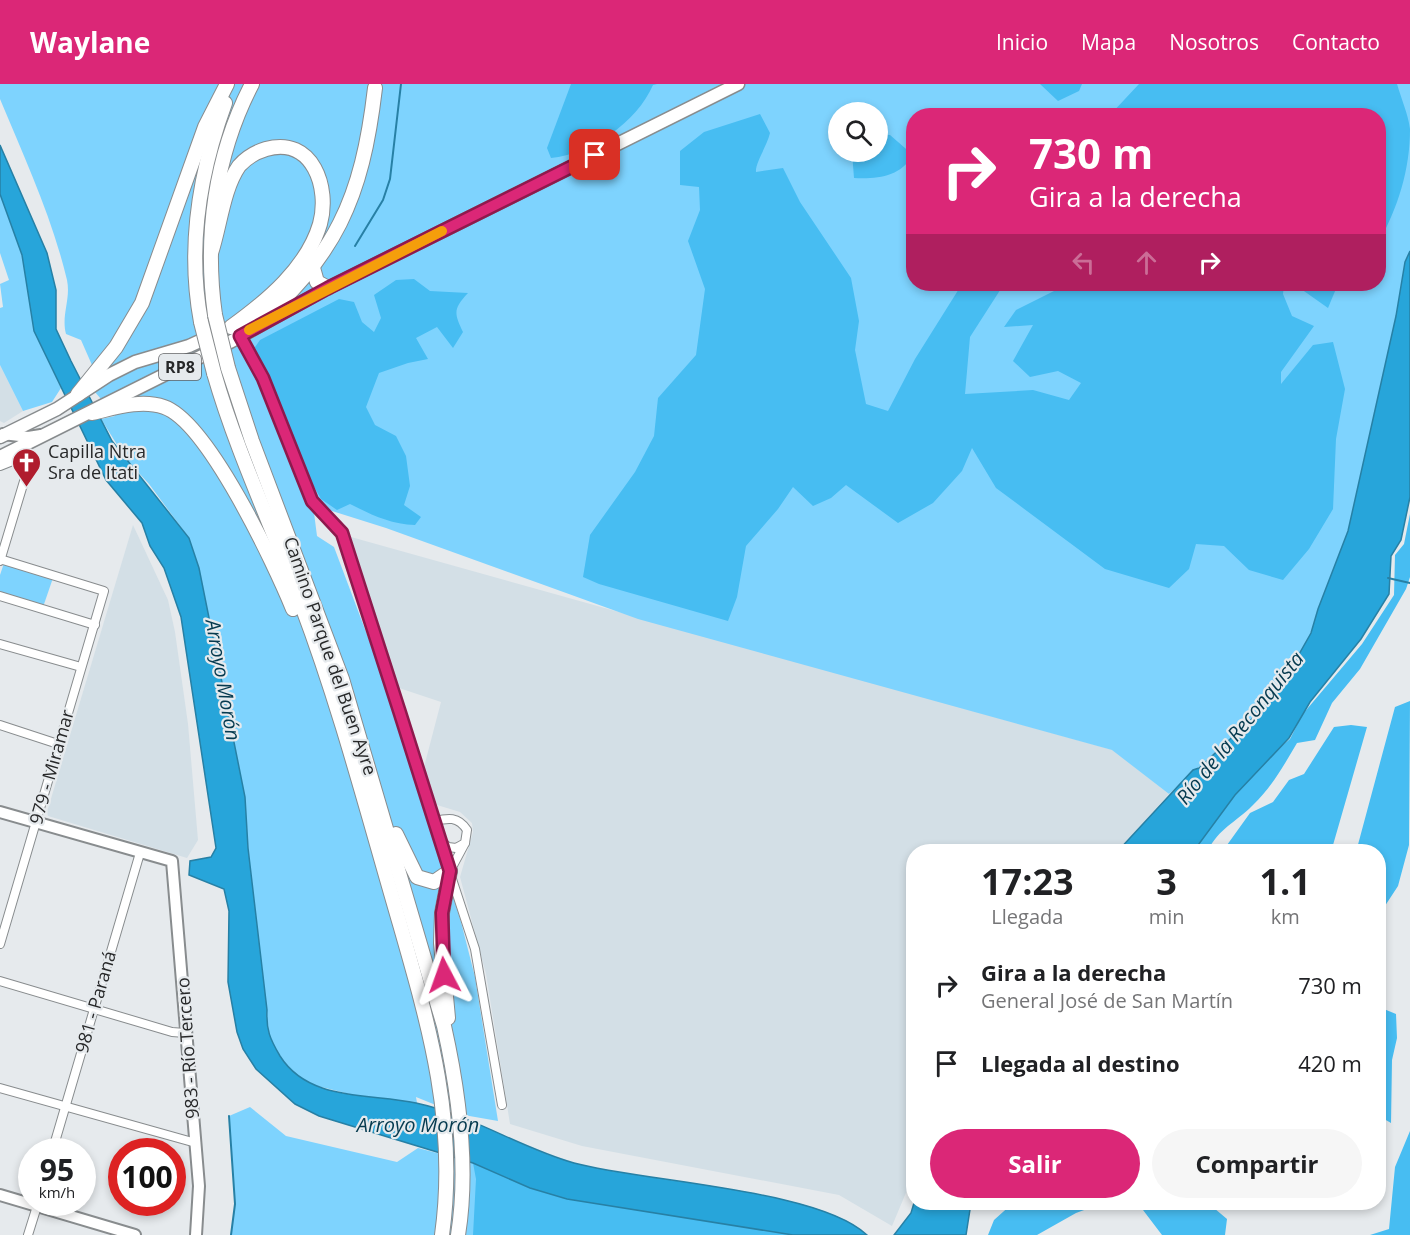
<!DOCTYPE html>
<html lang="es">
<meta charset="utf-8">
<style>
:root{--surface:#fff;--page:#f6f6f6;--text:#202124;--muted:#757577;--accent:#db2777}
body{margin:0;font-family:"Open Sans",sans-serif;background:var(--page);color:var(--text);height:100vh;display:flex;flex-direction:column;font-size:22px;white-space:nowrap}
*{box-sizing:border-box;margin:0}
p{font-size:20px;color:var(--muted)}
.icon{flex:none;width:33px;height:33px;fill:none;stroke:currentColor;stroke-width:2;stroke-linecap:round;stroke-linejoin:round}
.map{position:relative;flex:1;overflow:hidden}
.drawer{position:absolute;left:906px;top:760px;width:480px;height:366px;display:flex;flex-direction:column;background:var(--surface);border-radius:24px;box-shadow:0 3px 9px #0003}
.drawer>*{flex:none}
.top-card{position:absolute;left:906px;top:24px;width:480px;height:183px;border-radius:24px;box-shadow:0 3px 9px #0003;background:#db2777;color:#fff;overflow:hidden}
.controls{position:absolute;left:828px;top:18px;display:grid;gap:12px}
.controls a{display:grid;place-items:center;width:60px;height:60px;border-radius:50%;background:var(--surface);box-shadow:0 3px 9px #0003;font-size:30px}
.speed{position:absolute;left:18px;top:1054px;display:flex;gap:12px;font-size:30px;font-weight:700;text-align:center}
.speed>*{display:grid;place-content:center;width:78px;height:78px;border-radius:50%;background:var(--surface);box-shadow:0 3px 9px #0003;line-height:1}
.speed small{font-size:15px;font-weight:400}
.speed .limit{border:9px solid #d22;background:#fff;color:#111}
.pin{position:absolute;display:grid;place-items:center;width:51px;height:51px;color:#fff;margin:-26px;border-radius:12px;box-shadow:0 3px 9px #0006}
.me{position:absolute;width:66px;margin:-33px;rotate:356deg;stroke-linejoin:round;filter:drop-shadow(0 0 4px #0008)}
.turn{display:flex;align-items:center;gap:21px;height:126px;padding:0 24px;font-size:27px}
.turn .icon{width:78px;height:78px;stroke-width:2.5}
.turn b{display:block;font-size:42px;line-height:51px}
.lanes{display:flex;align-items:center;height:57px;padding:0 24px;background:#0003;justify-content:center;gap:30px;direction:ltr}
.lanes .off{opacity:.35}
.eta{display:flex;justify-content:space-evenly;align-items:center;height:102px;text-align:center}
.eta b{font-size:36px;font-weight:700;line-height:42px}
.button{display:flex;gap:12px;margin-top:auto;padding:12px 24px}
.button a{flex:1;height:69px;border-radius:36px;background:var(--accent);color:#fff;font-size:24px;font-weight:700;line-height:69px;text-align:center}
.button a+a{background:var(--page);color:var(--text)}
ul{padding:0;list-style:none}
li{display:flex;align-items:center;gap:18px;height:78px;padding:0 24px}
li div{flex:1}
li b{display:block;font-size:22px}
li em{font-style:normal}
header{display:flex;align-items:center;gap:36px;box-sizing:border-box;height:84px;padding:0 30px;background:var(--accent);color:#fff}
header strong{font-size:28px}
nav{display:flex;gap:33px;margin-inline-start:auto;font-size:21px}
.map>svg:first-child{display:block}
.built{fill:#d3dfe6}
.green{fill:#7ed3fe;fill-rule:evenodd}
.forest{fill:#47bdf2}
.water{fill:#27a5da;stroke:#2780a5;stroke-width:1.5}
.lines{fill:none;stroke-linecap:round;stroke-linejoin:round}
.stream{stroke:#2780a5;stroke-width:2}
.street-casing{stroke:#888c8e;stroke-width:10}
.secondary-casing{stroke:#888c8e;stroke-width:14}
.primary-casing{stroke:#888c8e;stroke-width:15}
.highway-casing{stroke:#888c8e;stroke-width:16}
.street{stroke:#fff;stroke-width:8}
.secondary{stroke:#fff;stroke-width:10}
.primary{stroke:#fff;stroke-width:12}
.highway{stroke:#fff;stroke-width:14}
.highway-bridge-casing{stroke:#888c8e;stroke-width:16;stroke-linecap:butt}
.highway-bridge{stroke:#fff;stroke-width:14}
.route-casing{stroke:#8e194d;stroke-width:15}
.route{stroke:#db2777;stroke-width:10}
.slow{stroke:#f59e0b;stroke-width:10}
.labels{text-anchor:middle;stroke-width:4.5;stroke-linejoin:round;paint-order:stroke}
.shield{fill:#e6eaed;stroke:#606264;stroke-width:1.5}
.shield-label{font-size:16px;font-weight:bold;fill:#272829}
.poi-label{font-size:18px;fill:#272829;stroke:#e6eaed;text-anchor:start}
.street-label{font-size:18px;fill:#272829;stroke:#e6eaed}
.water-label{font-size:20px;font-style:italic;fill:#053a4f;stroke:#e6eaed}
</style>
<header>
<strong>Waylane</strong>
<nav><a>Inicio</a><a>Mapa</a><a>Nosotros</a><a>Contacto</a></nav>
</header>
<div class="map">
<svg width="1410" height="1151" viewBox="0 0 1410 1151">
<rect width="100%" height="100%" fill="#e6eaed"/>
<g class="built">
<path d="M 0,281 L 23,327 L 4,339 L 0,337 Z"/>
<path d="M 133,441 L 168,516 L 175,548 L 188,640 L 198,756 L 187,774 L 48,732 L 47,728 Z"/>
<path d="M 351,453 L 1113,666 L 1169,710 L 1117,768 L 914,768 L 913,1092 L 892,1142 L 839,1111 L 582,1062 L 510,1040 L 486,890 L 460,793 L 473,748 L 472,739 L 460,728 L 437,721 L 424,683 L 441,618 L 399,604 Z"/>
</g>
<g class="green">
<path d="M 0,0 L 1410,0 L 1410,167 L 1405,178 L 1396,232 L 1348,447 L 1318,525 L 1311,549 L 1290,586 L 1256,631 L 1169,710 L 1112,666 L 638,535 L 386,444 L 313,421 L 317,452 L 334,463 L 389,609 L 461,838 L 475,893 L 498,1037 L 458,1030 L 416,1013 L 417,1019 L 370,1015 L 305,999 L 289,985 L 272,960 L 265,947 L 267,926 L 248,764 L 245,713 L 199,484 L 189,454 L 149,400 L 126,375 L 101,335 L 115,332 L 111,325 L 322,206 L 99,297 L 81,256 L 66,250 C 61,231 71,215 67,196 C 52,133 25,75 0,15 ZM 838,28 L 878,28 L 878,68 L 838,68 ZM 914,32 L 1378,32 L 1378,200 L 914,200 Z"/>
<path d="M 0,110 L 22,171 L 34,247 L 61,304 L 52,318 L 23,327 L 0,281 L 0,224 L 3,223 L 0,200 L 9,196 L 0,169 Z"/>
<path d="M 198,262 L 199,267 L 105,315 L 101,315 L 95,308 C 123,282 162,274 198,262 Z"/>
<path d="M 4,479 L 53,494 L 43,523 L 0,509 L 0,491 Z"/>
<path d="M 250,1023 L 286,1052 L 397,1078 L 418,1064 L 677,1133 L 793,1151 L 231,1151 L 235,1120 L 229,1032 Z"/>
</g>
<g class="forest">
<path d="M 571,0 L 657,0 L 653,1 C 637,38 591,70 551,74 L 547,64 Z"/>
<path d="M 1040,0 L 1082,0 L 1079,7 L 1058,17 Z"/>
<path d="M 1139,0 L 1397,0 C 1401,14 1408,30 1410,45 C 1410,86 1398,123 1379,158 L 1378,32 L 1110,31 Z"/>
<path d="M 760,30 L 770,49 C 767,62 755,79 756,88 L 783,84 L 800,118 L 851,194 L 859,237 L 855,266 L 866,320 L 888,327 L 915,275 L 962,200 L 1004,200 L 970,253 L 965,310 L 1033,306 L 1069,316 L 1081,299 L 1058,287 L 1030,293 L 1013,277 L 1033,241 L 1004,243 L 1016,226 L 1056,206 L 1029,200 L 1284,200 L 1283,210 L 1292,232 L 1314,242 L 1281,288 L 1281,300 L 1313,261 L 1333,258 L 1345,305 L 1336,355 L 1333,425 L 1309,465 L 1283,496 L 1249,486 L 1224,462 L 1196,460 L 1189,485 L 1169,504 L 1105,485 L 996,404 L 972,364 L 962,387 L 933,419 L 898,439 L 846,401 L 831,414 L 813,422 L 793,403 L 778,425 L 746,462 L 737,513 L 728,537 L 599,500 L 583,493 L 590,451 L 635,388 L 654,352 L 658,314 L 696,271 L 705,205 L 688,157 L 700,126 L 699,103 L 680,101 L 680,67 L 704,48 Z"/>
<path d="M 878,50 L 890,51 L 913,71 C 900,93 878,95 854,94 L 852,68 L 878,68 Z"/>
<path d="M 414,195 L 430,207 L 468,209 C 453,225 454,229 463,248 L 453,264 L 437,243 L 416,254 L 428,275 L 408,279 L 379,289 L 366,323 L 375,341 L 396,352 L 406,372 L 410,402 L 404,421 L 421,433 L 415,441 C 390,440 372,431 350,420 L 337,426 L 321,415 L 304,385 L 250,270 L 260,256 L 339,215 L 354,218 L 362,238 L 374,248 L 381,234 L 374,211 L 396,196 Z"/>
<path d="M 1294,200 L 1338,200 L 1328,224 Z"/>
<path d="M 1410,430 L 1410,493 L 1406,505 L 1360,585 L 1332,619 L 1315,656 L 1297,659 C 1284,681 1272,703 1253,721 C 1234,740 1220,743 1207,768 L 1191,768 L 1250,688 L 1290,655 L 1302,631 L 1362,560 L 1394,511 L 1395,471 L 1404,460 Z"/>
<path d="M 1410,617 L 1409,761 L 1398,802 L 1379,831 L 1378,768 L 1356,768 L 1395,623 Z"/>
<path d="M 1351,641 L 1367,643 L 1331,768 L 1222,768 L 1250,729 L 1273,718 L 1289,696 L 1304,690 L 1334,643 Z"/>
<path d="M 1379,923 L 1396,930 L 1397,954 L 1392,976 L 1391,1039 L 1379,1032 Z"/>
<path d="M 1410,1047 L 1410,1151 L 1370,1151 L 1389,1145 L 1395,1083 Z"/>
<path d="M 473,1079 L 530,1104 L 567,1115 L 793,1151 L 473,1151 L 476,1095 Z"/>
<path d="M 1013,1119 L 1103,1119 L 1076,1129 L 1037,1151 L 988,1151 L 994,1136 Z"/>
<path d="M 1121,1119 L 1208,1119 L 1227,1135 L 1225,1151 L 1162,1151 L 1143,1126 Z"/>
</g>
<g class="water">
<path d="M 0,61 L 47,169 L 56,206 L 56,245 L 71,277 L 112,357 L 189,454 L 199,484 L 245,713 L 248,764 L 267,926 C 266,946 270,955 280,972 C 309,1018 370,1009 416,1019 C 472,1031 520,1064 574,1079 C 644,1098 819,1105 867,1151 L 793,1151 L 567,1115 L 530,1104 L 473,1079 L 319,1032 L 295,1020 L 256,985 L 243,965 L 237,948 L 228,898 L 229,827 L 224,805 L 189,791 L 190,777 L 211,773 L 216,764 L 181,533 L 164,484 L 150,462 L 142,439 L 106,396 L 34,247 L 22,171 L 0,110 Z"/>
<path d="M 1410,167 L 1410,413 L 1401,456 L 1391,472 L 1389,510 L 1361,555 L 1310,618 L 1289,654 L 1235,711 L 1193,768 L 1117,768 L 1193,686 L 1199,684 L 1256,631 L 1290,586 L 1311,549 L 1318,525 L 1348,447 L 1396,232 L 1405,178 Z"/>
<path d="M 914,1119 L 971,1119 L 966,1151 L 894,1151 L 911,1129 Z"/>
</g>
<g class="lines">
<g class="stream">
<path d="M 355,162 L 383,116 L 390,95 L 401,0"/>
<path d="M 1388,494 L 1410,499"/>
<path d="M 229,1032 L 235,1120 L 231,1151"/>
</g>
<defs>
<g id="street">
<path d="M 240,252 L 263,294 L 312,417 L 342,449 L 440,756 L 448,763 L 456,764 L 465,759 L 467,746 C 458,732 448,734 434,737"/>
<path d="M 0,382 L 20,374 L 23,374 L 25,394 L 0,477"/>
<path d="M 0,475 L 104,507 L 0,860"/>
<path d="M 0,512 L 95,541"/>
<path d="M 0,560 L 81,583"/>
<path d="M 0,641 L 58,660"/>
<path d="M 441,758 L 450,787 L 465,759"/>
<path d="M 451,792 L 475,865 L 502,1021"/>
<path d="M 0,897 L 172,948 L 185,949"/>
<path d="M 0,1004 L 196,1059"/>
<path d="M 52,1068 L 140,769"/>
<path d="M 28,1151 L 38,1119"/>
</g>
<g id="secondary">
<path d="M 3,350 L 28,353 L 41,351"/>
<path d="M 0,728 L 172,777 L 199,1102 L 196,1151"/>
<path d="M 0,1111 L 135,1151"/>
</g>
<g id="primary">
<path d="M 0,353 L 57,325 L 109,291 L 135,278 L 189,262 L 213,251"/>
<path d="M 0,373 L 230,258 L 328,204 L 738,0"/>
</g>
<g id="highway">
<path d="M 211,169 C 220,142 223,105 239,82 C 246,74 256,68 266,65 C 313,52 330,104 320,140 C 307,184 267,217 231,243"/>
<path d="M 313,184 L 317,198 L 328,204"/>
<path d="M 215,231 C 204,153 215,71 252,0"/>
<path d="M 201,238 C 187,163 199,90 225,19"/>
<path d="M 250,246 C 336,173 362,115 375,4"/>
<path d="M 228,284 L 252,357 L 342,595 L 444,942 C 459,1009 469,1083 458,1151"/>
<path d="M 214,289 C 237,369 273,444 302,522 C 340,623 367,727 397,830 C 428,938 458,1037 442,1151"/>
<path d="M 78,310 L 116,263 L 142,219 L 205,43 L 227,0"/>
<path d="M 92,329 C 114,324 141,315 164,323 C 208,338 275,481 293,525"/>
<path d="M 396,750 L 417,793 L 434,798 L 450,787"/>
<path d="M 448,934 L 441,859 L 442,829 L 450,787"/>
</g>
</defs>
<use href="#street" class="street-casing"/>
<use href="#secondary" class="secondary-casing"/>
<use href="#primary" class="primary-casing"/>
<use href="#highway" class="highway-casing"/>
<use href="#street" class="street"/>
<use href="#secondary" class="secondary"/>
<use href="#primary" class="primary"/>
<use href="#highway" class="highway"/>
<defs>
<g id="highway-bridge">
<path d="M 215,231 L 228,284"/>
<path d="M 201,238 L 214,289"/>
</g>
</defs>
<use href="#highway-bridge" class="highway-bridge-casing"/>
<use href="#highway-bridge" class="highway-bridge"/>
</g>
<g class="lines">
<defs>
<path id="route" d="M 444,891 L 442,829 L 450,787 L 399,626 L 342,449 L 312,417 L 263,294 L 240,252 L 328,204 L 595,71"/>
</defs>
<use href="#route" class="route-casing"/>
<use href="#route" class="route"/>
<path class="slow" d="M 249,246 L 442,147"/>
</g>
<defs>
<symbol id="church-pin" viewBox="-11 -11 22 30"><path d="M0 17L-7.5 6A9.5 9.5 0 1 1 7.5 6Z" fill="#b01d2e" stroke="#e6eaed"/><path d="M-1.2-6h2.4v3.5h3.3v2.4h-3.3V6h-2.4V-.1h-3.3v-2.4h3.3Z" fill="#fff"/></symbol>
</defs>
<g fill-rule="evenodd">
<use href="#church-pin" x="10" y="362" width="33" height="45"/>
</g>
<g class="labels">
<rect class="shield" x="159" y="270" width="42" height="26" rx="4.5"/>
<g class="shield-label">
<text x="180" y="289">RP8</text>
</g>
<g class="poi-label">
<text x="48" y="374">Capilla Ntra<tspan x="48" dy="21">Sra de Itati</tspan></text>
</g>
<g class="street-label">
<text transform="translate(330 572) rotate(71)" y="6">Camino Parque del Buen Ayre</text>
<text transform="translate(52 683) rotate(-74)" y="6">979 - Miramar</text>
<text transform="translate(96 918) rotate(-74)" y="6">981 - Paraná</text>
<text transform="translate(188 964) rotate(-94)" y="6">983 - Río Tercero</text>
</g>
<g class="water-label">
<text transform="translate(223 596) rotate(80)" y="7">Arroyo Morón</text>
<text transform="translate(1240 644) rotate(-51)" y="7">Río de la Reconquista</text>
<text x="418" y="1048">Arroyo Morón</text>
</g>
</g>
</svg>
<div class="controls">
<a><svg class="icon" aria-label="search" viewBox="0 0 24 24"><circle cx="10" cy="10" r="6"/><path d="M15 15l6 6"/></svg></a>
</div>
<div class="speed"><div>95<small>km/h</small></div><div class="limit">100</div></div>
<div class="pin" style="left:595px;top:71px;background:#d93025"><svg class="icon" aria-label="arrive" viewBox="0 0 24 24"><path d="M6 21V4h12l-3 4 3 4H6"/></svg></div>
<svg class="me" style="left:444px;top:891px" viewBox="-20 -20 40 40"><path d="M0-17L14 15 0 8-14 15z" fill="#db2777" stroke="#fff" stroke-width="4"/></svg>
<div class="top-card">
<div class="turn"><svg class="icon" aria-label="right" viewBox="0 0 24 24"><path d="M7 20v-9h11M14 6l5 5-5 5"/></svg><div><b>730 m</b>Gira a la derecha</div></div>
<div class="lanes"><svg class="icon off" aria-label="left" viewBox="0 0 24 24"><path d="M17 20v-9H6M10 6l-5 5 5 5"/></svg><svg class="icon off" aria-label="ahead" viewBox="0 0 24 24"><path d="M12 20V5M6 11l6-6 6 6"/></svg><svg class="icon" aria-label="right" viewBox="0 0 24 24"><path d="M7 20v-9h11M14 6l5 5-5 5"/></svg></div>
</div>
<section class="drawer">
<div class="eta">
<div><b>17:23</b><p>Llegada</p></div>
<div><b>3</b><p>min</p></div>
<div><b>1.1</b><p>km</p></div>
</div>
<ul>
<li><svg class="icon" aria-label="right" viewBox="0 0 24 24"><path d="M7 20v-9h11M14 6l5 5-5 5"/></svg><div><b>Gira a la derecha</b><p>General José de San Martín</p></div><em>730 m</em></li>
<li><svg class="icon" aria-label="arrive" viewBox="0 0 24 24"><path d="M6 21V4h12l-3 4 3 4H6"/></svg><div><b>Llegada al destino</b></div><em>420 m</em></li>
</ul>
<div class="button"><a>Salir</a><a>Compartir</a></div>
</section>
</div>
